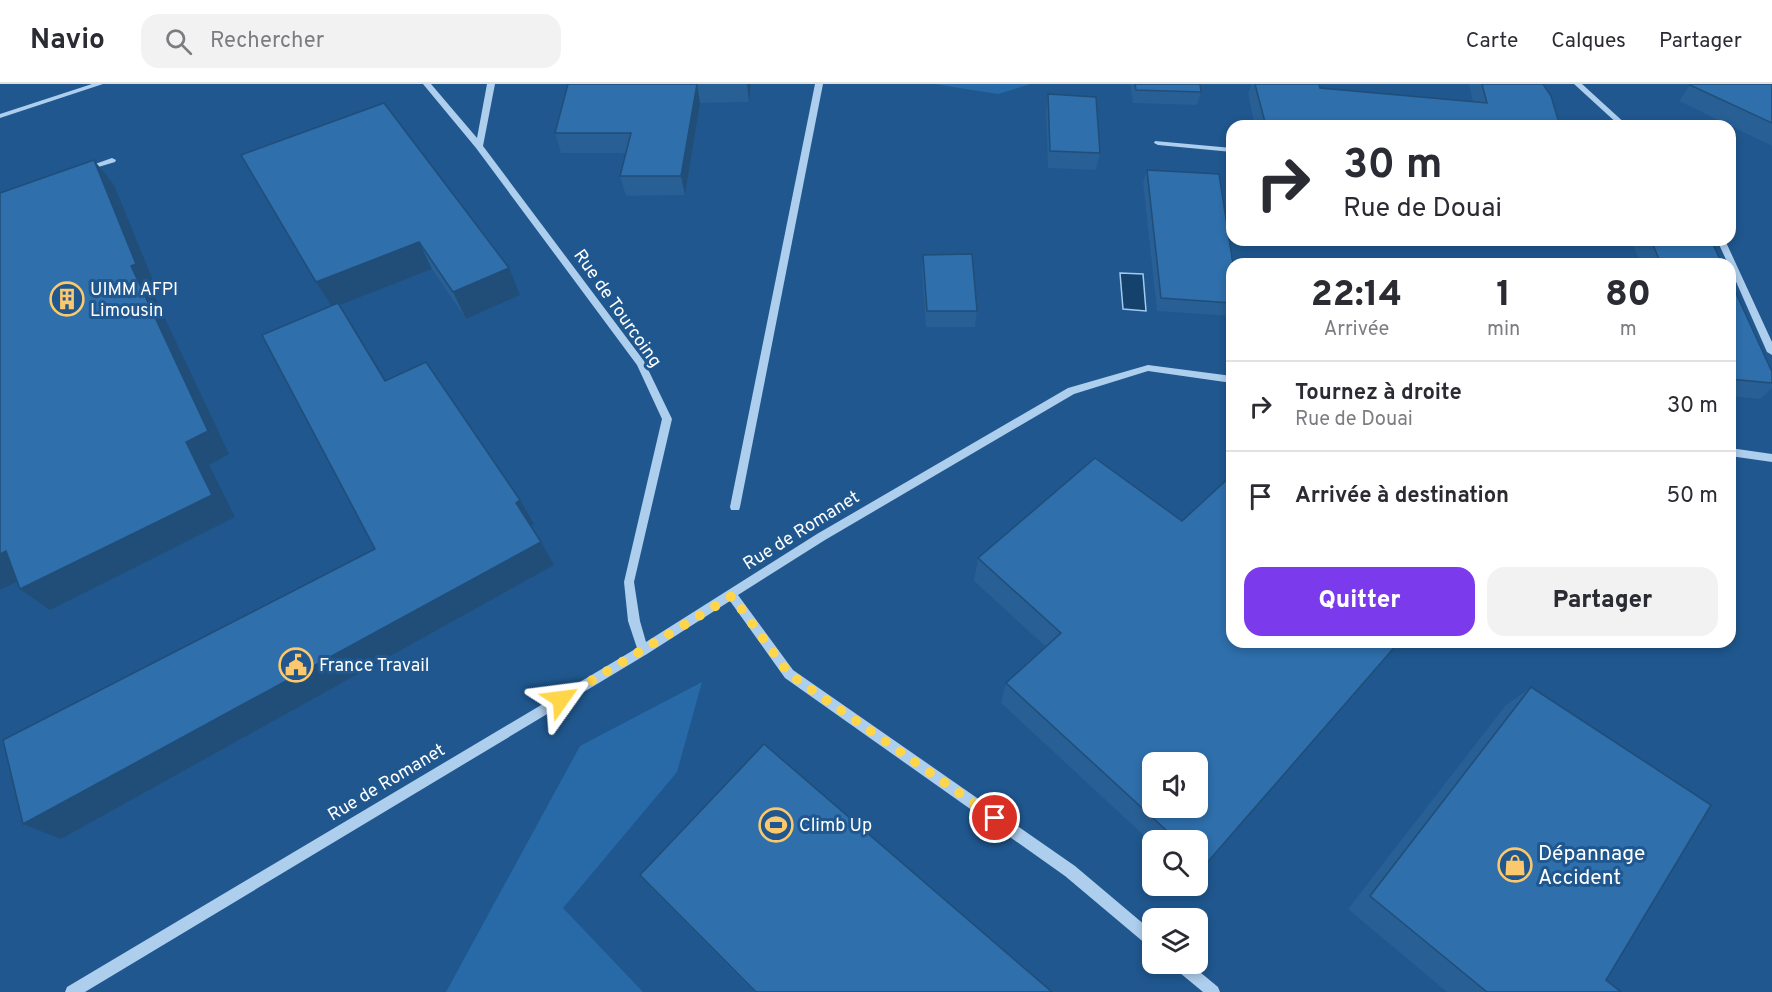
<!DOCTYPE html>
<html lang="fr">
<meta charset="utf-8">
<style>
:root{--surface:#fff;--page:#f2f2f3;--text:#2b2b33;--muted:#7c7c81;--line:#e1e1e2;--accent:#7c3aed}
body{margin:0;font-family:Overpass,sans-serif;background:var(--page);color:var(--text);height:100vh;display:flex;flex-direction:column;font-size:22px;white-space:nowrap}
*{box-sizing:border-box;margin:0}
p{font-size:20px;color:var(--muted)}
.icon{flex:none;width:33px;height:33px;fill:none;stroke:currentColor;stroke-width:2;stroke-linecap:round;stroke-linejoin:round}
.map{position:relative;flex:1;overflow:hidden}
.panel{position:absolute;left:1226px;top:174px;width:510px;height:390px;display:flex;flex-direction:column;background:var(--surface);border-radius:18px;box-shadow:0 3px 9px #0003}
.panel>*{flex:none}
.guide{position:absolute;left:1226px;top:36px;width:510px;height:126px;border-radius:18px;box-shadow:0 3px 9px #0003;background:#fff;color:var(--text);overflow:hidden}
.controls{position:absolute;left:1142px;top:668px;display:grid;gap:12px}
.controls a{display:grid;place-items:center;width:66px;height:66px;border-radius:12px;background:var(--surface);box-shadow:0 3px 9px #0003;font-size:30px}
.pin{position:absolute;display:grid;place-items:center;width:51px;height:51px;color:#fff;margin:-26px;border:3px solid #fff;border-radius:50%;box-shadow:0 2px 6px #0007}
.me{position:absolute;width:66px;margin:-33px;rotate:59deg;stroke-linejoin:round;filter:drop-shadow(0 0 4px #0008)}
.turn{display:flex;align-items:center;gap:21px;height:126px;padding:0 18px;font-size:27px}
.turn .icon{width:78px;height:78px;stroke-width:2.5}
.turn b{display:block;font-size:42px;line-height:51px}
.eta{display:flex;justify-content:space-evenly;align-items:center;height:102px;text-align:center}
.eta b{font-size:36px;font-weight:800;line-height:42px}
.cta{display:flex;gap:12px;margin-top:auto;padding:12px 18px}
.cta a{flex:1;height:69px;border-radius:18px;background:var(--accent);color:#fff;font-size:24px;font-weight:800;line-height:69px;text-align:center}
.cta a+a{background:var(--page);color:var(--text)}
ul{padding:0;list-style:none}
li{display:flex;align-items:center;gap:18px;height:90px;padding:0 18px;border-top:2px solid var(--line)}
li div{flex:1}
li b{display:block;font-size:22px}
li em{font-style:normal}
header{display:flex;align-items:center;gap:36px;box-sizing:border-box;height:84px;padding:0 30px;background:var(--surface);border-bottom:2px solid var(--line)}
header strong{font-size:28px}
nav{display:flex;gap:33px;margin-inline-start:auto;font-size:21px}
.search{width:420px;height:54px;background:var(--page);display:flex;align-items:center;gap:15px;box-sizing:border-box;padding:0 21px;border-radius:18px;color:var(--muted);font-size:22px}
.map>svg:first-child{display:block}
.green{fill:#286aa7}
.water{fill:#15416d;stroke:#a1caee;stroke-width:1.5}
.lines{fill:none;stroke-linecap:round;stroke-linejoin:round}
.minor{fill:#adceed;fill-rule:evenodd}
.wall{fill:#285f94}
.shaded-wall{fill:#204e78}
.building{fill:#2e6fac;stroke:#204e78;stroke-width:1.5;fill-rule:evenodd}
.route{stroke:#ffd54a;stroke-width:10;stroke-dasharray:0 18}
.labels{text-anchor:middle;stroke-width:6;stroke-linejoin:round;paint-order:stroke}
.poi-label{font-size:18px;fill:#fff;stroke:#1f578e;text-anchor:start}
.street-label{font-size:18px;fill:#fff;stroke:#1f578e}
.near-poi-label{font-size:21px;fill:#fff;stroke:#1f578e;text-anchor:start}
</style>
<header>
<strong>Navio</strong>
<div class="search"><svg class="icon" aria-label="search" viewBox="0 0 24 24"><circle cx="10" cy="10" r="6"/><path d="M15 15l6 6"/></svg>Rechercher</div>
<nav><a>Carte</a><a>Calques</a><a>Partager</a></nav>
</header>
<div class="map">
<svg width="1772" height="908" viewBox="0 0 1772 908">
<rect width="100%" height="100%" fill="#1f578e"/>
<g class="green">
<path d="M 934,0 L 1031,0 L 998,10 Z"/>
<path d="M 702,598 L 677,688 L 563,824 L 643,908 L 446,908 L 580,662 Z"/>
</g>
<path class="water" d="M 1120,189 L 1143,190 L 1146,227 L 1123,225 Z"/>
<g class="lines">
<g class="minor">
<path d="M 92,0 L 103,0 L 0,34 L 0,30 Z"/>
<path d="M 423,0 L 431,0 L 477,54 L 487,0 L 495,0 L 483,62 L 644,277 L 672,335 L 634,498 L 640,537 L 646,558 L 817,450 L 1068,304 L 1148,281 L 1232,292 L 1232,299 L 1148,287 L 1074,310 L 825,456 L 738,511 L 793,586 L 1075,782 L 1152,847 L 1152,863 L 1147,861 L 1065,792 L 785,594 L 730,517 L 647,570 L 85,908 L 65,908 L 67,903 L 637,564 L 628,537 L 624,498 L 662,335 L 637,281 L 476,64 Z"/>
<path d="M 815,0 L 823,0 L 740,423 L 739,426 L 731,426 L 730,423 Z"/>
<path d="M 1574,0 L 1582,0 L 1628,42 L 1620,42 Z"/>
<path d="M 1155,57 L 1232,64 L 1232,68 L 1158,61 L 1154,59 Z"/>
<path d="M 112,74 L 116,76 L 115,78 L 85,87 L 81,85 Z"/>
<path d="M 1717,156 L 1725,156 L 1772,258 L 1772,271 L 1767,268 L 1730,184 L 1730,180 L 1728,180 Z"/>
<path d="M 1730,364 L 1772,370 L 1772,378 L 1730,372 Z"/>
<path d="M 1172,879 L 1189,879 L 1218,903 L 1220,908 L 1203,908 L 1174,884 Z"/>
</g>
</g>
<g class="wall">
<path d="M 568,0 L 751,0 L 749,18 L 700,19 L 685,111 L 626,112 L 620,92 L 626,69 L 561,69 L 555,49 Z"/>
<path d="M 1130,0 L 1200,0 L 1201,8 L 1197,21 L 1133,19 Z"/>
<path d="M 1251,0 L 1319,0 L 1320,4 L 1473,18 L 1469,0 L 1543,0 L 1560,42 L 1255,42 L 1248,10 Z"/>
<path d="M 1772,0 L 1772,62 L 1679,17 L 1690,1 Z"/>
<path d="M 1048,10 L 1100,69 L 1096,86 L 1048,84 L 1046,27 Z"/>
<path d="M 241,71 L 509,184 L 520,211 L 466,235 L 432,185 L 340,221 L 386,297 L 534,440 L 531,442 L 554,481 L 61,755 L 375,465 L 332,222 Z"/>
<path d="M 1147,86 L 1232,180 L 1232,232 L 1157,227 L 1143,99 Z"/>
<path d="M 1631,156 L 1694,156 L 1722,180 L 1641,180 Z"/>
<path d="M 923,171 L 977,227 L 975,243 L 926,243 L 922,188 Z"/>
<path d="M 1730,196 L 1772,288 L 1772,304 L 1760,315 L 1730,312 Z"/>
<path d="M 1095,374 L 1205,781 L 1197,789 L 1197,756 L 1152,756 L 1152,759 L 1001,619 L 1006,599 L 1046,563 L 974,497 L 978,474 Z"/>
<path d="M 1531,603 L 1606,896 L 1621,908 L 1447,908 L 1348,825 L 1505,622 Z"/>
<path d="M 640,791 L 1052,908 L 754,908 L 651,804 Z"/>
</g>
<g class="shaded-wall">
<path d="M 697,0 L 700,19 L 685,111 L 681,92 Z"/>
<path d="M 747,0 L 751,0 L 749,18 Z"/>
<path d="M 94,76 L 114,101 L 157,206 L 152,207 L 229,370 L 209,381 L 235,433 L 50,526 L 20,505 L 186,358 L 131,182 Z"/>
<path d="M 419,158 L 432,185 L 340,221 L 402,323 L 333,224 L 316,198 Z"/>
<path d="M 509,184 L 520,211 L 466,235 L 453,208 Z"/>
<path d="M 520,416 L 534,440 L 529,443 L 516,419 Z"/>
<path d="M 541,458 L 554,481 L 61,755 L 23,740 Z"/>
<path d="M 6,467 L 37,488 L 0,506 L 0,470 Z"/>
</g>
<g class="building">
<path d="M 568,0 L 697,0 L 681,92 L 620,92 L 631,49 L 555,49 Z"/>
<path d="M 1135,0 L 1200,0 L 1201,8 L 1136,6 Z"/>
<path d="M 1255,0 L 1319,0 L 1320,4 L 1487,19 L 1482,0 L 1543,0 L 1551,12 L 1560,42 L 1266,42 Z"/>
<path d="M 1692,0 L 1772,0 L 1772,39 L 1690,1 Z"/>
<path d="M 1048,10 L 1096,13 L 1100,69 L 1050,67 Z"/>
<path d="M 384,19 L 509,184 L 453,208 L 419,158 L 316,198 L 241,71 Z"/>
<path d="M 94,76 L 136,180 L 131,182 L 208,347 L 186,358 L 212,411 L 20,505 L 6,467 L 0,470 L 0,109 Z"/>
<path d="M 1147,86 L 1219,90 L 1233,180 L 1232,180 L 1232,219 L 1161,214 Z"/>
<path d="M 1651,156 L 1694,156 L 1712,158 L 1722,180 L 1661,180 Z"/>
<path d="M 972,170 L 977,227 L 927,227 L 923,171 Z"/>
<path d="M 1730,196 L 1772,288 L 1772,299 L 1730,295 Z"/>
<path d="M 338,219 L 385,297 L 426,278 L 520,416 L 516,419 L 541,458 L 23,740 L 3,656 L 375,465 L 262,251 Z"/>
<path d="M 1095,374 L 1182,437 L 1232,391 L 1232,558 L 1399,558 L 1205,781 L 1197,774 L 1197,756 L 1177,756 L 1006,599 L 1061,549 L 978,474 ZM 1152,678 L 1197,678 L 1197,723 L 1152,723 Z"/>
<path d="M 1531,603 L 1711,721 L 1606,896 L 1621,908 L 1487,908 L 1370,812 Z"/>
<path d="M 764,660 L 1052,908 L 756,908 L 640,791 Z"/>
</g>
<g class="lines">
<path class="route" d="M 561,615 L 732,512 L 789,590 L 995,734"/>
</g>
<defs>
<symbol id="building-ring" viewBox="-11 -11 22 22"><circle r="9.5" fill="#1f578e" stroke="#fbc86d" stroke-width="1.5"/><path d="M-4-6H4V6H1V3H-1V6H-4ZM-2.5-4.3h1.7v1.8h-1.7ZM.8-4.3h1.7v1.8H.8ZM-2.5-1h1.7V.8h-1.7ZM.8-1h1.7V.8H.8Z" fill="#fbc86d"/></symbol>
<symbol id="civic-ring" viewBox="-11 -11 22 22"><circle r="9.5" fill="#1f578e" stroke="#fbc86d" stroke-width="1.5"/><path d="M-.6-6.5H3V-4.5H.6V-3L4-1V1h2V6H-6V1h2V-1L-.6-3ZM-1.2 2.5V6h2.4V2.5Z" fill="#fbc86d"/></symbol>
<symbol id="stadium-ring" viewBox="-11 -11 22 22"><circle r="9.5" fill="#1f578e" stroke="#fbc86d" stroke-width="1.5"/><path d="M0-5a6.5 5 0 1 0 0 10a6.5 5 0 1 0 0-10ZM-3.5-1.8h7v3.6h-7Z" fill="#fbc86d"/></symbol>
<symbol id="shop-ring" viewBox="-11 -11 22 22"><circle r="9.5" fill="#1f578e" stroke="#fbc86d" stroke-width="1.5"/><path d="M-5-2.5h2.3a2.7 3.5 0 0 1 5.4 0H5L5.5 6h-11ZM-1.5-2.5h3a1.5 2.3 0 0 0-3 0Z" fill="#fbc86d"/></symbol>
</defs>
<g fill-rule="evenodd">
<use href="#building-ring" x="48" y="196" width="38" height="38"/>
<use href="#civic-ring" x="277" y="562" width="38" height="38"/>
<use href="#stadium-ring" x="757" y="722" width="38" height="38"/>
<use href="#shop-ring" x="1496" y="762" width="38" height="38"/>
</g>
<g class="labels">
<g class="poi-label">
<text x="90" y="211">UIMM AFPI<tspan x="90" dy="21">Limousin</tspan></text>
<text x="319" y="587">France Travail</text>
<text x="799" y="747">Climb Up</text>
</g>
<g class="street-label">
<text transform="translate(618 224) rotate(55)" y="6">Rue de Tourcoing</text>
<text transform="translate(801 446) rotate(-32)" y="6">Rue de Romanet</text>
<text transform="translate(386 698) rotate(-31)" y="6">Rue de Romanet</text>
</g>
<g class="near-poi-label">
<text x="1538" y="776">Dépannage<tspan x="1538" dy="24">Accident</tspan></text>
</g>
</g>
</svg>
<div class="controls">
<a><svg class="icon" aria-label="sound" viewBox="0 0 24 24"><path d="M4 9h4l5-4v14l-5-4H4zM17 9q2 3 0 6"/></svg></a>
<a><svg class="icon" aria-label="search" viewBox="0 0 24 24"><circle cx="10" cy="10" r="6"/><path d="M15 15l6 6"/></svg></a>
<a><svg class="icon" aria-label="layers" viewBox="0 0 24 24"><path d="M12 4l9 5-9 5-9-5zM3 14l9 5 9-5"/></svg></a>
</div>
<div class="pin" style="left:995px;top:734px;background:#d93025"><svg class="icon" aria-label="arrive" viewBox="0 0 24 24"><path d="M6 21V4h12l-3 4 3 4H6"/></svg></div>
<svg class="me" style="left:561px;top:615px" viewBox="-20 -20 40 40"><path d="M0-17L14 15 0 8-14 15z" fill="#ffd54a" stroke="#fff" stroke-width="4"/></svg>
<div class="guide">
<div class="turn"><svg class="icon" aria-label="right" viewBox="0 0 24 24"><path d="M7 20v-9h11M14 6l5 5-5 5"/></svg><div><b>30 m</b>Rue de Douai</div></div>
</div>
<section class="panel">
<div class="eta">
<div><b>22:14</b><p>Arrivée</p></div>
<div><b>1</b><p>min</p></div>
<div><b>80</b><p>m</p></div>
</div>
<ul>
<li><svg class="icon" aria-label="right" viewBox="0 0 24 24"><path d="M7 20v-9h11M14 6l5 5-5 5"/></svg><div><b>Tournez à droite</b><p>Rue de Douai</p></div><em>30 m</em></li>
<li><svg class="icon" aria-label="arrive" viewBox="0 0 24 24"><path d="M6 21V4h12l-3 4 3 4H6"/></svg><div><b>Arrivée à destination</b></div><em>50 m</em></li>
</ul>
<div class="cta"><a>Quitter</a><a>Partager</a></div>
</section>
</div>
